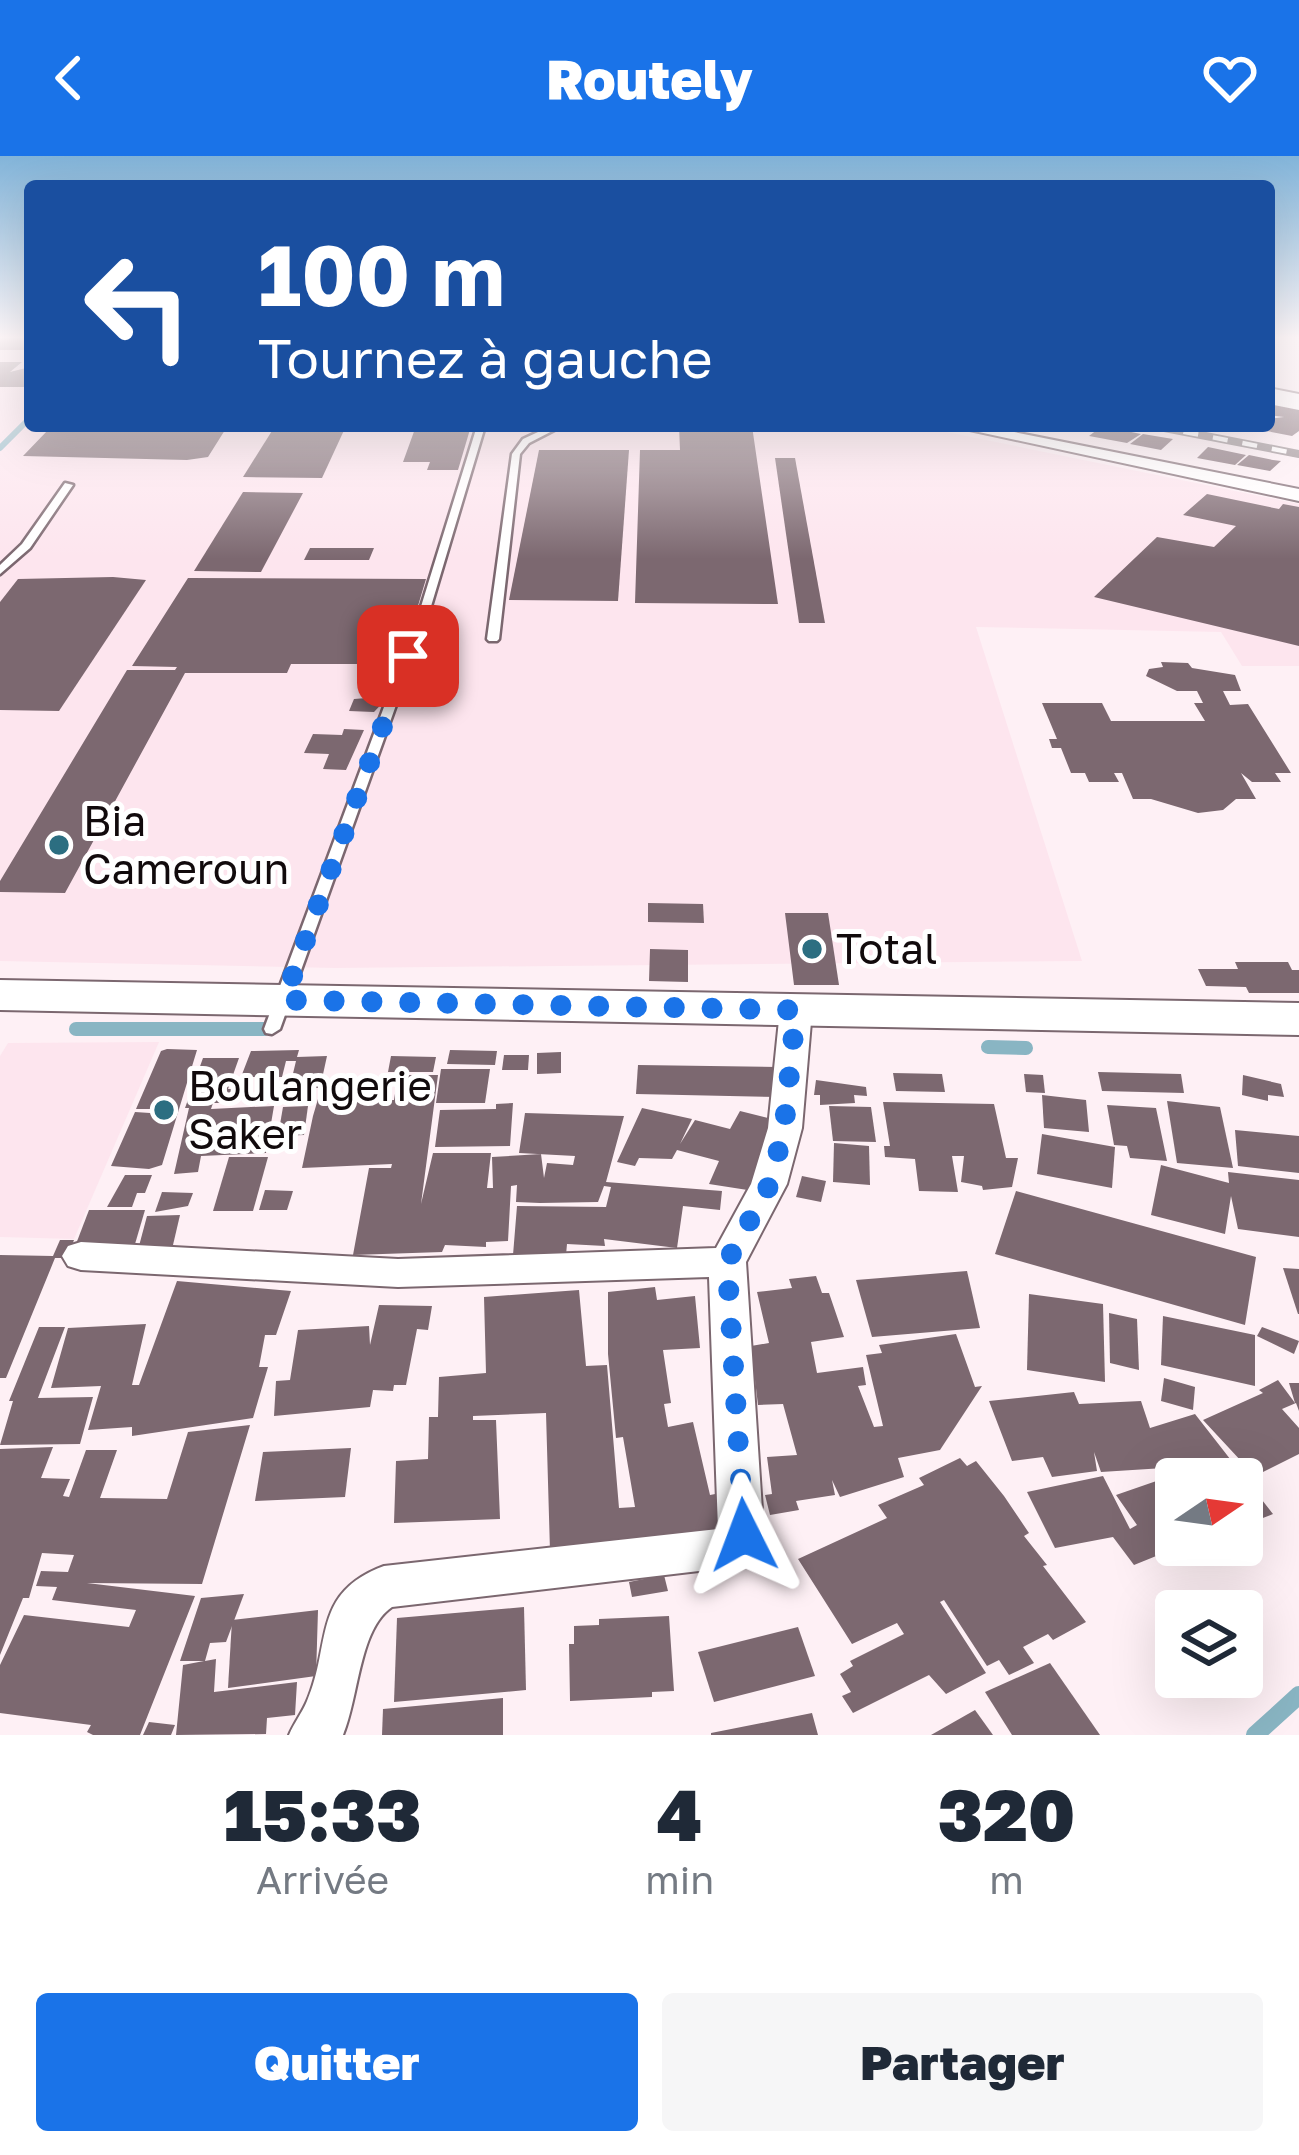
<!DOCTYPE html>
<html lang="fr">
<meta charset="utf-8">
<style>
:root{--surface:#fff;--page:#f6f6f7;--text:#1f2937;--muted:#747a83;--accent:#1a73e8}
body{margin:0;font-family:"Golos Text",sans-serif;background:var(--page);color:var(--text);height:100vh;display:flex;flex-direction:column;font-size:45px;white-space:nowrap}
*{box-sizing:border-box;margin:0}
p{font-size:39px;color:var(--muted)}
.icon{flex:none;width:66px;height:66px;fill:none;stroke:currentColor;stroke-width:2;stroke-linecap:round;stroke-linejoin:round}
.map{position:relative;height:1579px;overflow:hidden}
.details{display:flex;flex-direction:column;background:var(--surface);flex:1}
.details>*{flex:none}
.top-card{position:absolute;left:24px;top:24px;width:1251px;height:252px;border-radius:12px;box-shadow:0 12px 48px #0002;background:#1a4fa0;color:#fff;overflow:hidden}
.needle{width:78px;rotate:77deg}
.fabs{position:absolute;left:1155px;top:1302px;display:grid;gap:24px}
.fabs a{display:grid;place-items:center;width:108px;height:108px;border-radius:12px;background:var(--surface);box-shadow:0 12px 48px #0002;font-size:60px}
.pin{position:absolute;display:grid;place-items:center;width:102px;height:102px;color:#fff;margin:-51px;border-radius:24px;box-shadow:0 6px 18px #0006}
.me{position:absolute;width:132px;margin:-66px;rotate:357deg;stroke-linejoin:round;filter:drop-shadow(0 0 9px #0008)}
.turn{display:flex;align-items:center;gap:42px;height:252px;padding:0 36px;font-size:54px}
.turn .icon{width:156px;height:156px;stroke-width:2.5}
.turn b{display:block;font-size:84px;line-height:102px}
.eta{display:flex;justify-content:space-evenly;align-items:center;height:204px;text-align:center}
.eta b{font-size:72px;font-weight:800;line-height:84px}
.primary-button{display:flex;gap:24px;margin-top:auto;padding:24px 36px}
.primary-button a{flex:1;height:138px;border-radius:12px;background:var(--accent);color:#fff;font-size:48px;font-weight:800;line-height:138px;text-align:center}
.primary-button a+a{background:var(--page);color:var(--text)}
header{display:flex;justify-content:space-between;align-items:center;height:156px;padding:0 36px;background:var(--accent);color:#fff;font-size:54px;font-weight:800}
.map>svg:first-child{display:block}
.built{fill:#fde5ee}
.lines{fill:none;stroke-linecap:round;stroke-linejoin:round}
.stream-far2{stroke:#89b5c3;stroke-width:6}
.stream-far1{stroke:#89b5c3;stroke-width:14}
.stream{stroke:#89b5c3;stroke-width:18}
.building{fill:#7c6870}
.lane-casing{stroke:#7b676f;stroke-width:5}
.street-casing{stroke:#7b676f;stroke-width:4}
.primary-casing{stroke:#7b676f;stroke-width:4}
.lane{fill:#fff;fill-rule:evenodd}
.street{fill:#fff;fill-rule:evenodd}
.primary{fill:#fff;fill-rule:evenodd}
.rail-casing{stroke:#8e8487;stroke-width:8}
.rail{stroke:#fff;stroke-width:4.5;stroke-dasharray:15;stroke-linecap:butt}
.route{stroke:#1a73e8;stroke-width:21;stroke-dasharray:0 37.8}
.poi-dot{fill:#2c6e81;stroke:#fff;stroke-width:4.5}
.labels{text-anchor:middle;stroke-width:10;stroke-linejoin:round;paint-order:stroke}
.poi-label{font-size:42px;fill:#110a0c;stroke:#fff;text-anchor:start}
</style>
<header><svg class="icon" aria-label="back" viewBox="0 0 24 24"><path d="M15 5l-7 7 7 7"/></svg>Routely<svg class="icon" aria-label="heart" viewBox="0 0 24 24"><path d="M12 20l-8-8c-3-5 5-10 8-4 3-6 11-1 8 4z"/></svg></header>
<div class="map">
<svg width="1299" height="1579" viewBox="0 0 1299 1579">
<rect width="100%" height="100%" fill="#fef0f5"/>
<g class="built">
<path d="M 0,182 L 30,182 L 30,270 L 917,270 L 1299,348 L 1299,510 L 1242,510 L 1221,476 L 976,471 L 1082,805 L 335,812 L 0,805 Z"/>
<path d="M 159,886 L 74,1083 L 0,1081 L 0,900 L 8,887 Z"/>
</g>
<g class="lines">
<path class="stream-far2" d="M 0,292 L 30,262"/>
<g class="stream-far1">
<path d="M 76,873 L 264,873"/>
<path d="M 988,891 L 1026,892"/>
</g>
<path class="stream" d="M 1255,1579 L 1299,1539"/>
</g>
<g class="building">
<rect x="0" y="182" width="30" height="12"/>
<path d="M 0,206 L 22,206 L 10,216 L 30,211 L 30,225 L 24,231 L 0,231 Z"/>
<path d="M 1269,245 L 1299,252 L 1299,275 L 1292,280 L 1251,272 L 1269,270 L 1269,263 L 1284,261 L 1269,259 Z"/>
<path d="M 114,270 L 181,270 L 178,274 L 225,274 L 208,301 L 187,304 L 23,300 L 48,274 L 111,274 Z"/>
<path d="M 275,270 L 346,270 L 322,322 L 243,321 Z"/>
<path d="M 416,270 L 471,270 L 458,314 L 427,314 L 430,306 L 403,306 Z"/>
<path d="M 679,270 L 752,270 L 778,448 L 635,447 L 640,294 L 680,294 Z"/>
<path d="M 1102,270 L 1141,278 L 1127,287 L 1089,280 Z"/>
<path d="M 1143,278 L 1173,283 L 1161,294 L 1130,288 Z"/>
<path d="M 1208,291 L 1246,299 L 1235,309 L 1197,302 Z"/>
<path d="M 539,294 L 629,294 L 618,445 L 509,444 Z"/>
<path d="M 1249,299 L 1273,304 L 1281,305 L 1270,315 L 1237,309 Z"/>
<path d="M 775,302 L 795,302 L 825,467 L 799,467 Z"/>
<path d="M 243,336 L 303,337 L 261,416 L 194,415 Z"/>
<path d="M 1207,338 L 1279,353 L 1283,348 L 1299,351 L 1299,490 L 1094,441 L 1157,381 L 1214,391 L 1236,370 L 1183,359 Z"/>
<path d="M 310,392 L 374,392 L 369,404 L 304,404 Z"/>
<path d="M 113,421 L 146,424 L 59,555 L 0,554 L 0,446 L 18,423 Z"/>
<path d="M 188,422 L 426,423 L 417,453 L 396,453 L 388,475 L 409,475 L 399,508 L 291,508 L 287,517 L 185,517 L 65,737 L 0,736 L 0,725 L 127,514 L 175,514 L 177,511 L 132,510 Z"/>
<path d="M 1161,506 L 1188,507 L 1192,512 L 1235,519 L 1241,535 L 1223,535 L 1230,549 L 1248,548 L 1291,617 L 1275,617 L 1281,626 L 1252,626 L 1241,617 L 1256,643 L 1236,643 L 1223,654 L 1198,657 L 1151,643 L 1133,643 L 1122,617 L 1114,617 L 1119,626 L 1089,626 L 1085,617 L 1071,617 L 1061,592 L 1052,592 L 1049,583 L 1057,583 L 1042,547 L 1102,547 L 1111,565 L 1205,565 L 1194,547 L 1203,547 L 1197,535 L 1177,535 L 1146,520 L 1149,513 L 1163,511 Z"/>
<path d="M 380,541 L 388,541 L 374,556 L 349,555 L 354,543 Z"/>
<path d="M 344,573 L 364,574 L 346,614 L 323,613 L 329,598 L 304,597 L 313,578 L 342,579 Z"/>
<path d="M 648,747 L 703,748 L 704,767 L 648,766 Z"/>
<path d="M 785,757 L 828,757 L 839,829 L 794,829 Z"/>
<path d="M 650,793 L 688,794 L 688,826 L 649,825 Z"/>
<path d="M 1235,806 L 1288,806 L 1292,814 L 1299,814 L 1299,837 L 1249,837 L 1246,831 L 1206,830 L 1198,813 L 1238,813 Z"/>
<path d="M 167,893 L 197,894 L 162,1009 L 149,1013 L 111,1010 L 135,956 L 150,957 L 151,953 L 136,953 L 161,895 Z"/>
<path d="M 299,894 L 297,901 L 327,900 L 320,932 L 290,930 L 296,905 L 286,905 L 282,921 L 241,921 L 251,895 Z"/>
<path d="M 450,894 L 497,895 L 495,909 L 447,908 Z"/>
<path d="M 561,896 L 561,917 L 537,918 L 537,897 Z"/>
<path d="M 504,899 L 529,899 L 528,914 L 502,914 Z"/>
<path d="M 391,900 L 436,901 L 433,916 L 388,916 Z"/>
<path d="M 203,902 L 239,902 L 228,933 L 234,933 L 229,947 L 213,947 L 211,953 L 274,950 L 266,997 L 201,1000 L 198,1016 L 174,1018 L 189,952 L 185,952 Z"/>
<path d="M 638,909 L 777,911 L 779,941 L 636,938 Z"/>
<path d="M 441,913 L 490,913 L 485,947 L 436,947 Z"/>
<path d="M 1098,916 L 1181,918 L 1184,937 L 1102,935 Z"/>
<path d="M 893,917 L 942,918 L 945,936 L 896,935 Z"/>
<path d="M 1024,918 L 1043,919 L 1045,937 L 1026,936 Z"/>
<path d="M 398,919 L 438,919 L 421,1048 L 433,997 L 491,997 L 487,1032 L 493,1032 L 492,1001 L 541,998 L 544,1022 L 547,1007 L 573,1009 L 575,1000 L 519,997 L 525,957 L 624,960 L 606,1026 L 722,1035 L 720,1054 L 683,1050 L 677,1092 L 604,1083 L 605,1090 L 567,1088 L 566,1099 L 513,1099 L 517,1050 L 606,1051 L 611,1031 L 604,1030 L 598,1046 L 540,1047 L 516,1046 L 517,1029 L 511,1030 L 508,1085 L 486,1086 L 486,1091 L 445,1089 L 442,1096 L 353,1099 L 369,1012 L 391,1012 L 392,1008 L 302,1012 L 313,960 L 318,943 L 394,944 Z"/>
<path d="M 1243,919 L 1281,928 L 1284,941 L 1268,939 L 1268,945 L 1242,939 Z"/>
<path d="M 816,924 L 866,931 L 867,940 L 854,939 L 855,947 L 820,949 L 820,939 L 814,939 Z"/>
<path d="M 1042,939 L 1086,944 L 1089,976 L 1044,972 Z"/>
<path d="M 1167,945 L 1220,951 L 1233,1012 L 1177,1007 Z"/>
<path d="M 883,946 L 994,948 L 1006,1002 L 1018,1002 L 1012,1031 L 983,1034 L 982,1030 L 961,1026 L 964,1000 L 952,1000 L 958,1036 L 919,1035 L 915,1003 L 885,1001 L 884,990 L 890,990 Z"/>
<path d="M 513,947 L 510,990 L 435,991 L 440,954 L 496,953 L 496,948 Z"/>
<path d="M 1107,949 L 1156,952 L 1167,1005 L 1130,1002 L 1127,990 L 1114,989 Z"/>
<path d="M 308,950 L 304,979 L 278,980 L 283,951 Z"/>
<path d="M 829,950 L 871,951 L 876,986 L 833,985 Z"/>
<path d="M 642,952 L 692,963 L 680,988 L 695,964 L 730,973 L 740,955 L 776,964 L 754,1035 L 709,1028 L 719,1005 L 677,994 L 672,1003 L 639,1002 L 635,1010 L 617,1006 Z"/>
<path d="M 1235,974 L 1299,980 L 1299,1017 L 1238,1010 Z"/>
<path d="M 1042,978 L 1115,991 L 1112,1032 L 1037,1018 Z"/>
<path d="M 834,987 L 869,990 L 870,1029 L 833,1026 Z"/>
<path d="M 229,1001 L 268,1001 L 253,1055 L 213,1055 Z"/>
<path d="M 1161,1009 L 1229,1027 L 1228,1016 L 1299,1024 L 1299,1081 L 1238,1073 L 1231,1040 L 1225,1078 L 1151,1059 Z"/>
<path d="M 125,1019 L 152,1019 L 145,1037 L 137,1037 L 132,1051 L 107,1051 Z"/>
<path d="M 802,1020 L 826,1025 L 821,1046 L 796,1041 Z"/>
<path d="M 265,1034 L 293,1035 L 287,1054 L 259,1054 Z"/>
<path d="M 1016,1035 L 1256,1101 L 1245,1169 L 995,1098 Z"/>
<path d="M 162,1036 L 193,1037 L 188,1050 L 155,1056 Z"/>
<path d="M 89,1054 L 145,1054 L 135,1088 L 76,1088 Z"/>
<path d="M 180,1059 L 173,1089 L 139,1090 L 147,1060 Z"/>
<path d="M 60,1084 L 74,1084 L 67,1102 L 55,1102 L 6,1222 L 0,1222 L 0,1099 L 53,1100 Z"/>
<path d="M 1283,1112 L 1299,1113 L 1299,1158 L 1298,1158 Z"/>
<path d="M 967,1115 L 980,1172 L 872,1181 L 856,1124 Z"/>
<path d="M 816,1120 L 822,1137 L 829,1137 L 844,1181 L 811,1186 L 817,1217 L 863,1211 L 866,1229 L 858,1230 L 874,1271 L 883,1270 L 866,1199 L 882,1197 L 879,1189 L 956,1178 L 975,1231 L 982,1230 L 940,1294 L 898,1302 L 904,1321 L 840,1341 L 832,1324 L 835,1339 L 796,1345 L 799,1354 L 770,1359 L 765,1339 L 772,1338 L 767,1301 L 797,1299 L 783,1248 L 758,1249 L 751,1190 L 769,1187 L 757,1136 L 792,1132 L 789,1123 Z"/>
<path d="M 177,1125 L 291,1135 L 276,1179 L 265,1179 L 259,1211 L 268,1211 L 253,1262 L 132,1280 L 132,1271 L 88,1274 L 101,1230 L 51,1232 L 68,1172 L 146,1168 L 132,1229 L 139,1229 Z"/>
<path d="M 655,1131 L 657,1144 L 695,1140 L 700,1192 L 663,1194 L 671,1247 L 664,1248 L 668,1271 L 693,1266 L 710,1339 L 731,1335 L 736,1373 L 550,1395 L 546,1257 L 473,1260 L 473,1264 L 496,1264 L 500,1363 L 394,1367 L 396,1305 L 428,1303 L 429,1261 L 438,1261 L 439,1221 L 486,1217 L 484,1141 L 579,1134 L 586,1210 L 607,1209 L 619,1352 L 635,1351 L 623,1281 L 616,1282 L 608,1198 L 608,1136 Z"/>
<path d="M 1029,1138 L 1103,1148 L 1105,1226 L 1027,1214 Z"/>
<path d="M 379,1149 L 432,1150 L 428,1174 L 417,1173 L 406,1229 L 394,1229 L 393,1235 L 373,1234 L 370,1251 L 274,1260 L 276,1225 L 290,1224 L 298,1174 L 369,1170 L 370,1189 Z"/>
<path d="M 1109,1157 L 1137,1163 L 1139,1214 L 1110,1207 Z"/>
<path d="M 1163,1160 L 1255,1179 L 1255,1230 L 1161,1209 Z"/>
<path d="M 39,1171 L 65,1171 L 38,1242 L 93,1241 L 80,1288 L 0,1289 L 13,1245 L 9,1245 Z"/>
<path d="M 1262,1171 L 1299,1185 L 1294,1198 L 1257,1180 Z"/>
<path d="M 1164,1222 L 1195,1231 L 1193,1254 L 1161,1245 Z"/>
<path d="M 1278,1224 L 1295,1247 L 1289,1227 L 1299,1227 L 1299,1255 L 1296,1247 L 1282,1253 L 1299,1272 L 1299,1298 L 1255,1320 L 1203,1264 L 1263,1237 L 1259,1234 Z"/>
<path d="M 1074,1236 L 1079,1248 L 1141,1245 L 1150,1272 L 1195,1258 L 1273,1358 L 1242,1370 L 1242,1323 L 1176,1323 L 1176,1327 L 1164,1312 L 1101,1316 L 1094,1296 L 1097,1315 L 1052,1321 L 1043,1301 L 1012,1305 L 989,1245 Z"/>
<path d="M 250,1269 L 202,1428 L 87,1427 L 195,1440 L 140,1579 L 93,1579 L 87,1576 L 91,1569 L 0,1557 L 0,1509 L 24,1459 L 129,1471 L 136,1454 L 52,1444 L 57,1431 L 36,1430 L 41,1415 L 68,1416 L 74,1399 L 42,1397 L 29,1442 L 23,1442 L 0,1499 L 0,1293 L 53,1291 L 41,1322 L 70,1323 L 63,1340 L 69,1341 L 86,1294 L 117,1294 L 100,1342 L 167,1343 L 188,1276 Z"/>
<path d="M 351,1292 L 345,1341 L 255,1345 L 263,1296 Z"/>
<path d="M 960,1302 L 967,1310 L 976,1305 L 1004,1340 L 1029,1377 L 1024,1380 L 1047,1409 L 1043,1410 L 1086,1466 L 1053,1484 L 1048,1478 L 1023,1491 L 1034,1507 L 1009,1519 L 999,1504 L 987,1510 L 944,1444 L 940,1446 L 986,1517 L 946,1538 L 929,1519 L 853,1557 L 842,1540 L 851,1536 L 840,1518 L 853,1510 L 850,1505 L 904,1478 L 897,1467 L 852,1488 L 798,1403 L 887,1362 L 878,1349 L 924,1329 L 919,1322 Z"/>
<path d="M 1103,1320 L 1130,1373 L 1137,1369 L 1116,1339 L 1168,1321 L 1176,1331 L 1176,1392 L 1134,1409 L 1113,1381 L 1055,1392 L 1027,1336 Z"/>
<path d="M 664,1419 L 668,1435 L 632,1441 L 629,1426 Z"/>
<path d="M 244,1438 L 226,1486 L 210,1487 L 205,1505 L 216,1503 L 214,1536 L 297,1526 L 295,1559 L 267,1562 L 266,1578 L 176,1579 L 183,1509 L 204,1505 L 180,1505 L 201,1442 Z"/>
<path d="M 524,1451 L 526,1534 L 394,1546 L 397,1462 Z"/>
<path d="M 318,1454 L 316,1520 L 228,1532 L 232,1464 Z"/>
<path d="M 669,1460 L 674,1535 L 652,1536 L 652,1541 L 570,1545 L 569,1488 L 574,1488 L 574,1470 L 599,1469 L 599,1463 Z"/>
<path d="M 798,1471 L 815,1520 L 714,1546 L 698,1496 Z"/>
<path d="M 1050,1507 L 1100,1579 L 1012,1579 L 985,1536 Z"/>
<path d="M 503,1542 L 503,1579 L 382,1579 L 383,1553 Z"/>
<path d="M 975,1554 L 993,1579 L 931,1579 Z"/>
<path d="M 812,1557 L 818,1579 L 711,1579 L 711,1577 Z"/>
<path d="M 149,1566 L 175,1569 L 171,1579 L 143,1579 Z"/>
</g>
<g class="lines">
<defs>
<g id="lane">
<path d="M 477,270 L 485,270 L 429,457 L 280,873 L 272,878 L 266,877 L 264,873 L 419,457 Z"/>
<path d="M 551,270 L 562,270 L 529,287 L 520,298 L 499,483 L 497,485 L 489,485 L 487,483 L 512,298 L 523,283 Z"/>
<path d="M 65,327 L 73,329 L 30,392 L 0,418 L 0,409 L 22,388 Z"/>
</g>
<g id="street">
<path d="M 951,270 L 984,270 L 1299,333 L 1299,345 Z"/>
<path d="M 796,844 L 812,854 L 802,972 L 787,1028 L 746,1106 L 764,1385 L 757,1399 L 733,1411 L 392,1451 C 359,1473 359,1541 343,1579 L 289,1579 C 294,1567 302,1557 307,1545 C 332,1488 311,1437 384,1410 L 718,1373 L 709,1121 L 398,1131 L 81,1114 L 68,1110 L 62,1100 L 68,1090 L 81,1086 L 398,1103 L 716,1092 L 751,1028 L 768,972 L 780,854 Z"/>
</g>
<g id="primary">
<path d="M 1269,232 L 1299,238 L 1299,254 L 1269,248 Z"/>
<path d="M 0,824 L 1299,847 L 1299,879 L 0,854 Z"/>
</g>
</defs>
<use href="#lane" class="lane-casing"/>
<use href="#street" class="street-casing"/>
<use href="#primary" class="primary-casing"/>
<use href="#lane" class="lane"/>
<use href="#street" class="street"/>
<use href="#primary" class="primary"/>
<defs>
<path id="rail" d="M 1154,270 L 1299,298"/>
</defs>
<use href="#rail" class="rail-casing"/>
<use href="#rail" class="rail"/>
</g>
<linearGradient id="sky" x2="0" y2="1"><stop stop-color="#82b4d9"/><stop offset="0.45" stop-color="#fff8fa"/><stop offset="1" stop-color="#fff8fa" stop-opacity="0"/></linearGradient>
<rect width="1299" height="403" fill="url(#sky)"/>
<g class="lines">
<path class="route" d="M 408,500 L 284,844 L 796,854 L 784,972 L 770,1028 L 727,1106 L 744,1379"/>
</g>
<g class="poi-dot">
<circle cx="59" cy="689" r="12"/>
<circle cx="812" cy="793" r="12"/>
<circle cx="164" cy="954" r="12"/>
</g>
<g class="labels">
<g class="poi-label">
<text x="83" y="680">Bia<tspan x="83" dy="48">Cameroun</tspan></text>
<text x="836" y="808">Total</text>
<text x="188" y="945">Boulangerie<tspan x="188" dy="48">Saker</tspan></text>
</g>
</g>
</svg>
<div class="fabs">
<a><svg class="needle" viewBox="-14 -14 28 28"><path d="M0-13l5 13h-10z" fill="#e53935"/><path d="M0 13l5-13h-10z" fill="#747a83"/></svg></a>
<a><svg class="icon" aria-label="layers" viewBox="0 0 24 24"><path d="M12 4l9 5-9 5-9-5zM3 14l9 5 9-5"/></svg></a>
</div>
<div class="pin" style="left:408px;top:500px;background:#d93025"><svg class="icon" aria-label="arrive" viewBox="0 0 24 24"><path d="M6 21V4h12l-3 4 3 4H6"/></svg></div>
<svg class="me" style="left:744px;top:1379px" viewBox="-20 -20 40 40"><path d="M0-17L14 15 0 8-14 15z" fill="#1a73e8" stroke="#fff" stroke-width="4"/></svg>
<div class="top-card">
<div class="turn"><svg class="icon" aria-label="left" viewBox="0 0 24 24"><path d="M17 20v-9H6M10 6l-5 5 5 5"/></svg><div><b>100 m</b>Tournez à gauche</div></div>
</div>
</div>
<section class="details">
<div class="eta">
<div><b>15:33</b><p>Arrivée</p></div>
<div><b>4</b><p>min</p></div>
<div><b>320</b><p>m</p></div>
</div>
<div class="primary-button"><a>Quitter</a><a>Partager</a></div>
</section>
